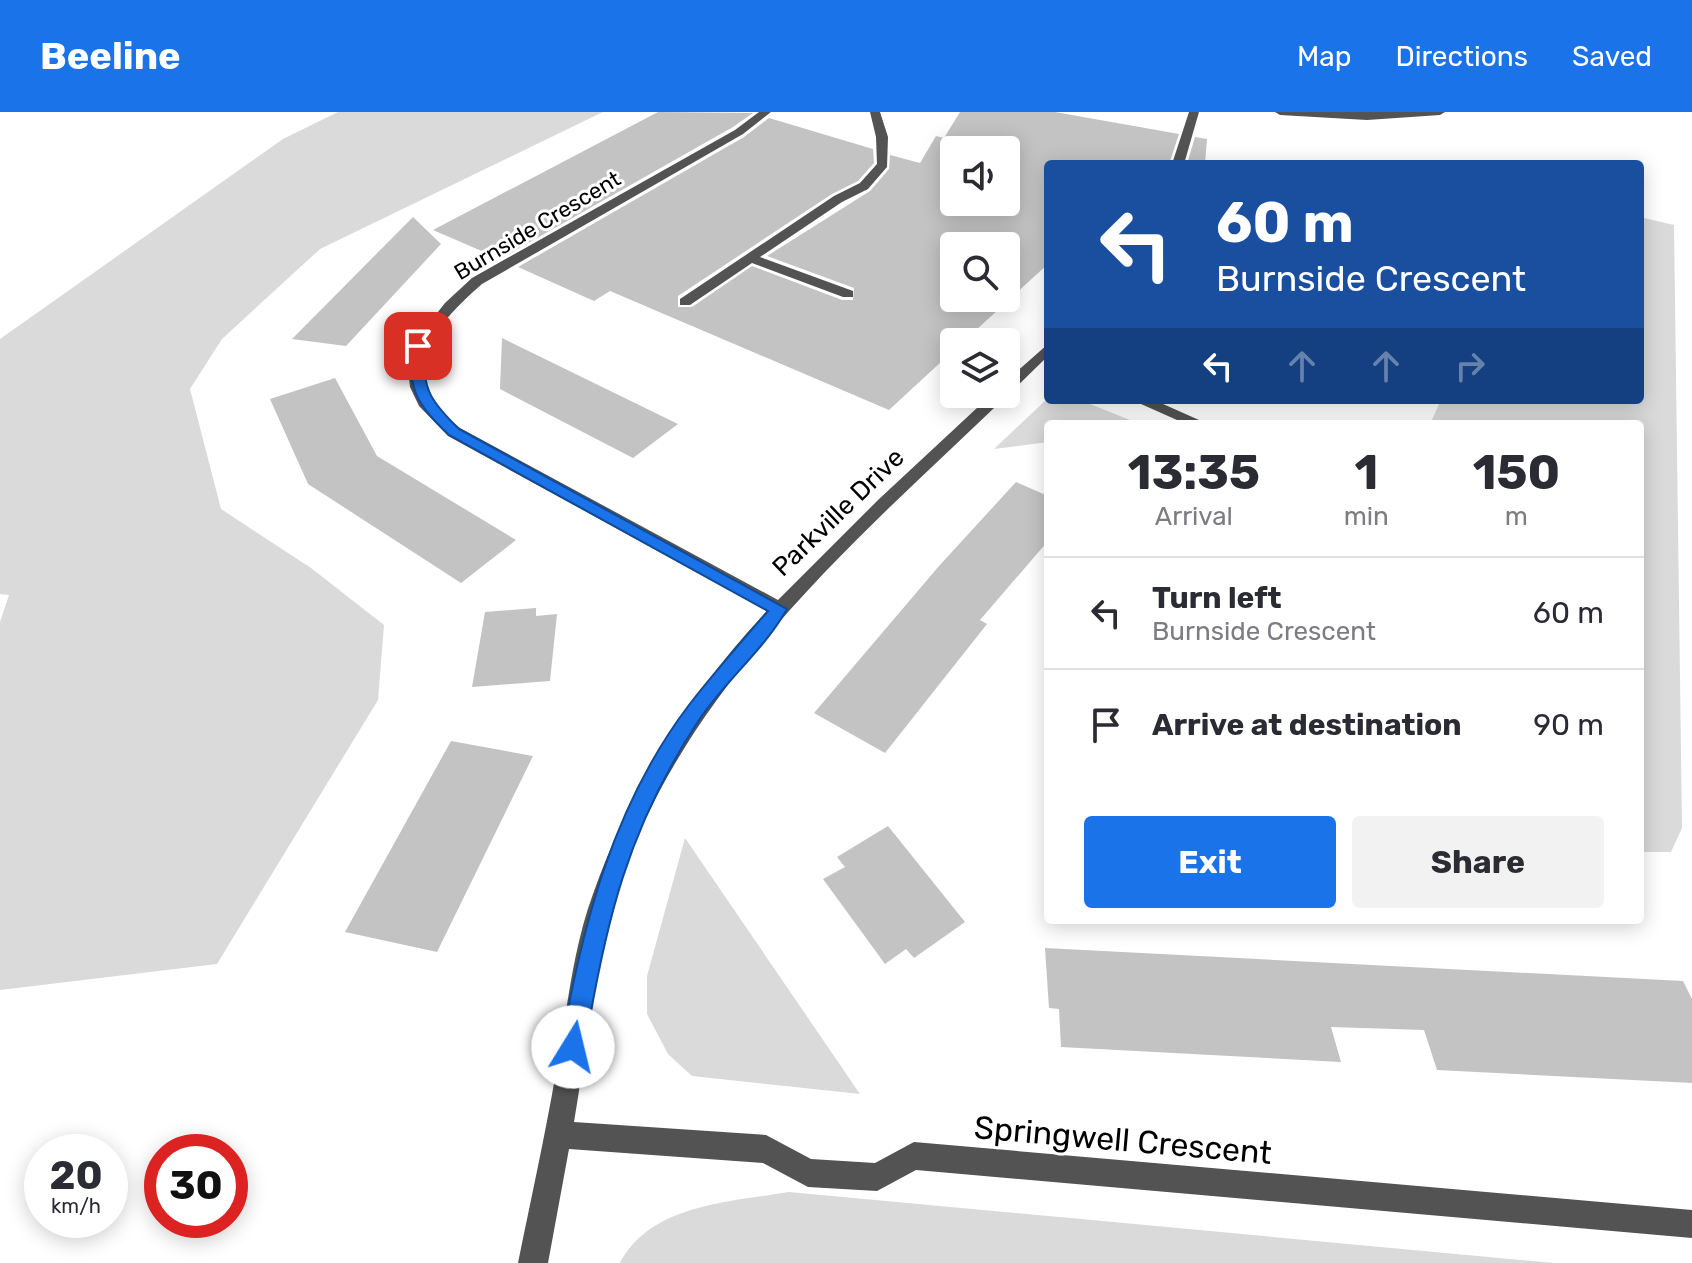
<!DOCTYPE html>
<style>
:root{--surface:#fff;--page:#f2f2f3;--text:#2b2b33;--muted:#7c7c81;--line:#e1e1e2;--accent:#1a73e8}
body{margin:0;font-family:Rubik,sans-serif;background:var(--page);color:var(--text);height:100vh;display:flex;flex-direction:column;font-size:30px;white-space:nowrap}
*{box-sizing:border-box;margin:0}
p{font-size:26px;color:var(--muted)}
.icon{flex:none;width:44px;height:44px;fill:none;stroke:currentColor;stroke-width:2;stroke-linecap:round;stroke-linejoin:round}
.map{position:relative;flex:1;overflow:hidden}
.side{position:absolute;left:1044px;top:308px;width:600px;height:504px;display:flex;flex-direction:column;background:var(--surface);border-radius:8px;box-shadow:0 4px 20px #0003}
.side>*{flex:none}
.guide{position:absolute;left:1044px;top:48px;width:600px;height:244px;border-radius:8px;box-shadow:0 4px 20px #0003;background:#1a4fa0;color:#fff;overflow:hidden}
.buttons{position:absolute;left:940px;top:24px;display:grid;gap:16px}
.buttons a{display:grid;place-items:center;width:80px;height:80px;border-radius:8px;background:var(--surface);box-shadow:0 4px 20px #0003;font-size:40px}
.speed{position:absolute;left:24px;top:1022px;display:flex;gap:16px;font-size:40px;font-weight:700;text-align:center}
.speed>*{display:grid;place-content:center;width:104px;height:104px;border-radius:50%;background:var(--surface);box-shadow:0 4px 20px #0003;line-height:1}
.speed small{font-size:20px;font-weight:400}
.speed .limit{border:12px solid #d22;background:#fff;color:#111}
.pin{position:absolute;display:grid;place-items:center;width:68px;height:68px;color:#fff;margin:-34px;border-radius:16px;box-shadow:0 4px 12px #0006}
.me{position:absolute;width:88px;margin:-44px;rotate:9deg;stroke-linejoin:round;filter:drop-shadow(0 0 6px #0008)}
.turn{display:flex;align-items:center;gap:28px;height:168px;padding:0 40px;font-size:36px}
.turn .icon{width:104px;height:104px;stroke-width:2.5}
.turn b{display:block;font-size:56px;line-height:68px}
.lanes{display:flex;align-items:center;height:76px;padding:0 40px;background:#0003;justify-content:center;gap:40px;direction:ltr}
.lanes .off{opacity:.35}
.eta{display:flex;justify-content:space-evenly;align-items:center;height:136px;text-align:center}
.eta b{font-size:48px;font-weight:700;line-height:56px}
.action{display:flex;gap:16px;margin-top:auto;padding:16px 40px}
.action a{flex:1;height:92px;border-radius:8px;background:var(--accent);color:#fff;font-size:32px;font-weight:700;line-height:92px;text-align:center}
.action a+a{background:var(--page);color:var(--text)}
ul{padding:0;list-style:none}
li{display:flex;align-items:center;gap:24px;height:112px;padding:0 40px;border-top:2px solid var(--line)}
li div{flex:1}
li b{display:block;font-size:30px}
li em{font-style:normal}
header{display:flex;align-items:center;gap:48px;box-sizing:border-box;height:112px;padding:0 40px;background:var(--accent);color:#fff}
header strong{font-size:38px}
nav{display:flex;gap:44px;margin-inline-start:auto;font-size:28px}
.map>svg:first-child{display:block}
.green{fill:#dadada}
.building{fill:#c3c3c3;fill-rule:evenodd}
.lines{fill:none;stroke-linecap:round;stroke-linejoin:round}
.minor{fill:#535353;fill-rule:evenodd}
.route{fill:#1a73e8;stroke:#114b97;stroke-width:2}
.labels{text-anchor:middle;stroke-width:6;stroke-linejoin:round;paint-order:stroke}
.far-street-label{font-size:22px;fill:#000;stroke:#fff}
.street-label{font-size:26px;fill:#000;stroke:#fff}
.near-street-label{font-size:32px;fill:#000;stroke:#fff}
</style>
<header>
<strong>Beeline</strong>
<nav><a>Map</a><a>Directions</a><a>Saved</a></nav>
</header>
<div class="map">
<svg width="1692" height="1151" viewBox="0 0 1692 1151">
<rect width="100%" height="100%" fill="#fff"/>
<g class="green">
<path d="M 338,0 L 603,0 L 320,137 L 222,227 L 190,277 L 221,397 L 311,456 L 384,513 L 378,588 L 217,852 L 0,878 L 0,510 L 9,483 L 0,482 L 0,227 L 283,27 Z"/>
<path d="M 1640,105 L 1674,113 L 1682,716 L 1671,740 L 1640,740 L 1640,312 L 1430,312 L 1441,288 L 1640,288 Z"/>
<path d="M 1048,286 L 1080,288 L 1140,312 L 1048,312 L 1048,330 L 994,337 Z"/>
<path d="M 685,726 L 860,982 L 692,964 L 668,942 L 647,902 L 647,864 Z"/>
<path d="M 789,1080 L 1554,1151 L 620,1151 C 651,1092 731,1090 789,1080 Z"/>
</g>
<g class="building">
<path d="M 658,0 L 753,1 L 733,15 L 500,147 L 433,118 Z"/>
<path d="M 960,0 L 1055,0 L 1179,22 L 1169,52 L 1048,52 L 1048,152 L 963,230 L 954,230 L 954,238 L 889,298 L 610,179 L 594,189 L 518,155 L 744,25 L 769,6 L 873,37 L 874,51 L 858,69 L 832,82 L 678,184 L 678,195 L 692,195 L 752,154 L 842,188 L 853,188 L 854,176 L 767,144 L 870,79 L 889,57 L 890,43 L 920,51 L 936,24 L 944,26 ZM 954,38 L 1006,38 L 1006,90 L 954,90 ZM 954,134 L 1006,134 L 1006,186 L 954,186 Z"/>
<path d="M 1195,25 L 1207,27 L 1205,52 L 1187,52 Z"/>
<path d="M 413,105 L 441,132 L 346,234 L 292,227 Z"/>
<path d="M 502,226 L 678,312 L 633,346 L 500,277 Z"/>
<path d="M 335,266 L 377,344 L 516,428 L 461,471 L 308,372 L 270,287 Z"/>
<path d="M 1016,370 L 1048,384 L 1048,429 L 980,508 L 987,512 L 885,641 L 814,601 L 939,454 Z"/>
<path d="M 536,496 L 536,504 L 557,502 L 550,569 L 472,575 L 485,500 Z"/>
<path d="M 451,629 L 533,644 L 437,840 L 345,820 Z"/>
<path d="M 888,714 L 965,810 L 914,846 L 906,837 L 885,852 L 823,767 L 845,755 L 837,745 Z"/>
<path d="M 1045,836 L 1683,869 L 1692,887 L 1692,971 L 1437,958 L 1424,918 L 1331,915 L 1341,950 L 1061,935 L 1059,897 L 1049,896 Z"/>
</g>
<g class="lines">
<g class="minor">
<path d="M 759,0 L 771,0 L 743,22 L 482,172 C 449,201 398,249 436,295 C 443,303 452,309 460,316 L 778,488 L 878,388 L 992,282 L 1006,282 L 1006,269 L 1048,232 L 1048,244 C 887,403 687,558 615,784 C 592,857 587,936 574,1010 L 766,1023 L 811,1047 L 875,1051 L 914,1030 L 1692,1098 L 1692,1126 L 916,1058 L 877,1079 L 808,1075 L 763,1051 L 569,1037 L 548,1151 L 518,1151 C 531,1087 545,1024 556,960 C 567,901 572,839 593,782 C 630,677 690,580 767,499 L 448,324 L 419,294 L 410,275 L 408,257 L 419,224 L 445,191 L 472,166 L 735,18 Z"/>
<path d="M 870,0 L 880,0 L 888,25 L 887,55 L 868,77 L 842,90 L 760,145 L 853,179 L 853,185 L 843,185 L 752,151 L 690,193 L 680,193 L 680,187 L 834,84 L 860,71 L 877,52 L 876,25 Z"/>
<path d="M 1189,0 L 1199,0 L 1184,52 L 1172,52 Z"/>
<path d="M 1275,0 L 1445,0 L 1440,3 L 1367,8 L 1280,3 Z"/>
<path d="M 1132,288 L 1154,288 L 1208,312 L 1186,312 Z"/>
</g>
</g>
<path class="route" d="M 418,230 L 424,234 C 422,276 429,288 459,317 L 787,497 C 764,538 725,569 699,608 C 628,715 605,811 585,935 L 581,943 L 573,947 L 565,943 L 561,935 C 582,814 613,693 689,593 C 714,561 741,530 768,499 L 449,323 C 417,292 408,279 411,234 Z"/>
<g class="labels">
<g class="far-street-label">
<text transform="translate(537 113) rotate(-31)" y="8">Burnside Crescent</text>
</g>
<g class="street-label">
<text transform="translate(838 400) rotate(-44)" y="9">Parkville Drive</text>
</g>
<g class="near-street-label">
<text transform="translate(1123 1028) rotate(5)" y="11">Springwell Crescent</text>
</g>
</g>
</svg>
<div class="buttons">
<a><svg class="icon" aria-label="sound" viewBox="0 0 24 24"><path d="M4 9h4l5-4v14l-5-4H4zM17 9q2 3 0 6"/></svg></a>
<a><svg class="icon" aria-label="search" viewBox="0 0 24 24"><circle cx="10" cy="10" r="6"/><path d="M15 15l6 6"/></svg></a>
<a><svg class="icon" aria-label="layers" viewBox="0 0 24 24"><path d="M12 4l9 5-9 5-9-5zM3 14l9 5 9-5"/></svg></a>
</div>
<div class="speed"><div>20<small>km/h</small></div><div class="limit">30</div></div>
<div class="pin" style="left:418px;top:234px;background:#d93025"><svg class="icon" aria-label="arrive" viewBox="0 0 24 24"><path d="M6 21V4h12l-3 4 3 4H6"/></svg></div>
<svg class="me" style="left:573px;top:935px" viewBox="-20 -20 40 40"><circle r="19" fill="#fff"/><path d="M0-13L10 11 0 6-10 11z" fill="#1a73e8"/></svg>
<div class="guide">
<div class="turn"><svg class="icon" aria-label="left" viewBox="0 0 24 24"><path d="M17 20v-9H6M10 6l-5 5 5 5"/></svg><div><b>60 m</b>Burnside Crescent</div></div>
<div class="lanes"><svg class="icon" aria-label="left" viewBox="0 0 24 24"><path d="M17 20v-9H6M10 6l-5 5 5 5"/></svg><svg class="icon off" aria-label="ahead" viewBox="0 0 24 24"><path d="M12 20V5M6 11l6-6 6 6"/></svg><svg class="icon off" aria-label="ahead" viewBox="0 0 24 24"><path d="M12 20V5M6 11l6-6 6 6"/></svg><svg class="icon off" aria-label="right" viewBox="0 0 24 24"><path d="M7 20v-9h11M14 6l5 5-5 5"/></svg></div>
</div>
<section class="side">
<div class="eta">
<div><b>13:35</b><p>Arrival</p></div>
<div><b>1</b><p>min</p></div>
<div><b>150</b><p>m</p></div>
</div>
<ul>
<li><svg class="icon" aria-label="left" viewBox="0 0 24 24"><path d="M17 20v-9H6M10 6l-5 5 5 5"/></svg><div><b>Turn left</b><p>Burnside Crescent</p></div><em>60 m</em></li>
<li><svg class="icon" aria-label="arrive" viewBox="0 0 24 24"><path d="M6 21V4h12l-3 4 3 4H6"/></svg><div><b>Arrive at destination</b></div><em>90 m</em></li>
</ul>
<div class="action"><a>Exit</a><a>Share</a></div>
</section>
</div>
